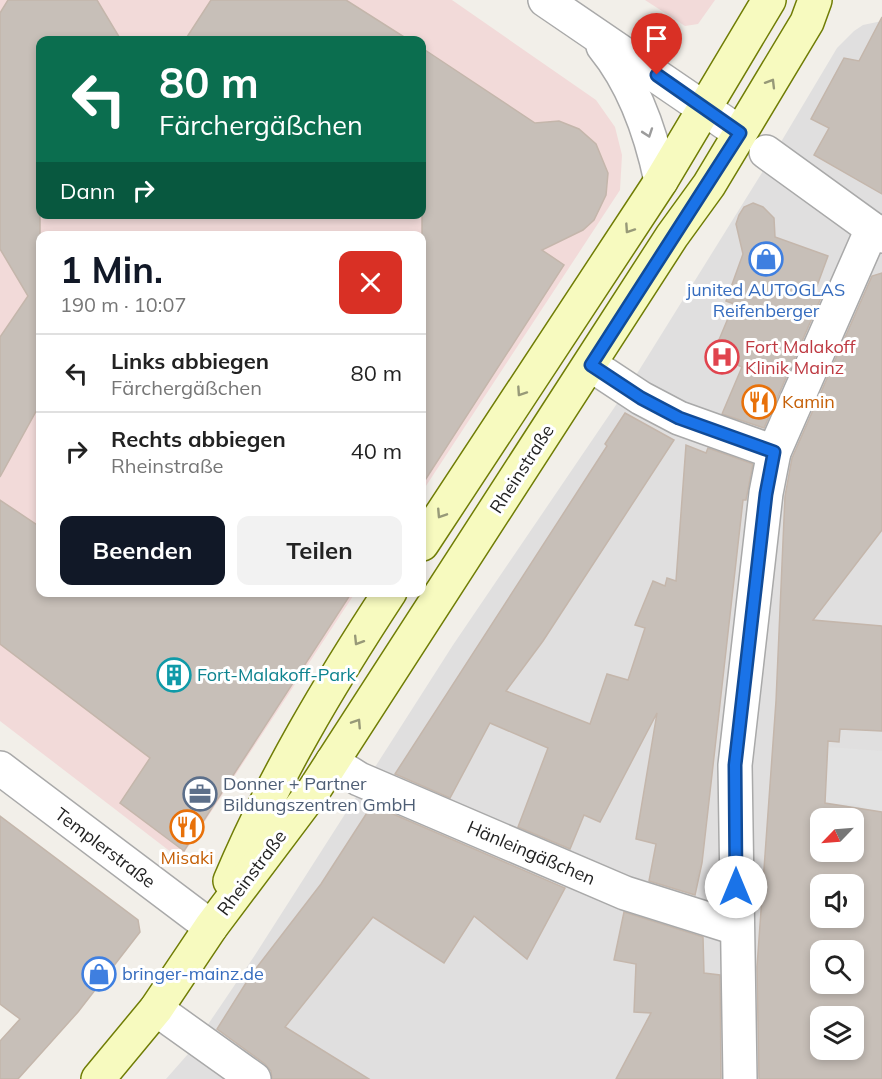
<!DOCTYPE html>
<html lang="de">
<meta charset="utf-8">
<style>
:root{--surface:#fff;--page:#f2f2f2;--text:#222;--muted:#767676;--line:#e0e0e0;--accent:#111827}
body{margin:0;font-family:Mulish,sans-serif;background:var(--page);color:var(--text);height:100vh;display:flex;flex-direction:column;font-size:22px;white-space:nowrap}
*{box-sizing:border-box;margin:0}
p{font-size:20px;color:var(--muted)}
.icon{flex:none;width:33px;height:33px;fill:none;stroke:currentColor;stroke-width:2;stroke-linecap:round;stroke-linejoin:round}
.map{position:relative;flex:1;overflow:hidden}
.panel{position:absolute;left:36px;top:231px;width:390px;height:366px;display:flex;flex-direction:column;background:var(--surface);border-radius:12px;box-shadow:0 3px 9px #0003}
.panel>*{flex:none}
.top-card{position:absolute;left:36px;top:36px;width:390px;height:183px;border-radius:12px;box-shadow:0 3px 9px #0003;background:#0b6e4f;color:#fff;overflow:hidden}
.needle{width:39px;rotate:245deg}
.fabs{position:absolute;left:810px;top:808px;display:grid;gap:12px}
.fabs a{display:grid;place-items:center;width:54px;height:54px;border-radius:12px;background:var(--surface);box-shadow:0 3px 9px #0003;font-size:30px}
.pin{position:absolute;display:grid;place-items:center;width:51px;height:51px;color:#fff;margin:-62px -26px;border-radius:50% 50% 50% 0;rotate:-45deg;box-shadow:0 0 6px #0007}
.pin .icon{rotate:45deg}
.me{position:absolute;width:66px;margin:-33px;rotate:0deg;stroke-linejoin:round;filter:drop-shadow(0 0 4px #0008)}
.turn{display:flex;align-items:center;gap:21px;height:126px;padding:0 24px;font-size:27px}
.turn .icon{width:78px;height:78px;stroke-width:2.5}
.turn b{display:block;font-size:42px;line-height:51px}
.then{display:flex;align-items:center;height:57px;padding:0 24px;background:#0003;gap:12px;font-size:22px}
.round{display:grid;place-items:center;flex:none;width:63px;height:63px;border-radius:12px;background:var(--page)}
.head{display:flex;align-items:center;justify-content:space-between;height:102px;padding:0 24px}
h1{font-size:36px;font-weight:700;line-height:45px;color:var(--accent)}
.button{display:flex;gap:12px;margin-top:auto;padding:12px 24px}
.button a{flex:1;height:69px;border-radius:12px;background:var(--accent);color:#fff;font-size:24px;font-weight:700;line-height:69px;text-align:center}
.button a+a{background:var(--page);color:var(--text)}
ul{padding:0;list-style:none}
li{display:flex;align-items:center;gap:18px;height:78px;padding:0 24px;border-top:2px solid var(--line)}
li div{flex:1}
li b{display:block;font-size:22px}
li em{font-style:normal}
.map>svg:first-child{display:block}
.residential{fill:#e0dfdf;fill-rule:evenodd}
.commercial{fill:#f2dad9;fill-rule:evenodd}
.parking{fill:#e2e2e2}
.building{fill:#c7bfb8;stroke:#c4b6ab;stroke-width:1.5;fill-rule:evenodd}
.lines{fill:none;stroke-linecap:round;stroke-linejoin:round}
.street-casing{stroke:#a9a9a9;stroke-width:36}
.secondary-casing{stroke:#707d05;stroke-width:36}
.street{stroke:#fff;stroke-width:33}
.secondary{stroke:#f7fabf;stroke-width:33}
.oneway{stroke:#979978}
.oneway2{stroke:#9c9c9c}
.route-casing{stroke:#114b97;stroke-width:15}
.route{stroke:#1a73e8;stroke-width:10}
.labels{text-anchor:middle;stroke-width:6;stroke-linejoin:round;paint-order:stroke}
.shop-label{font-size:18px;fill:#366cbe;stroke:#fff}
.health-label{font-size:18px;fill:#be3a42;stroke:#fff;text-anchor:start}
.food-label{font-size:18px;fill:#c56008;stroke:#fff;text-anchor:start}
.street-label{font-size:18px;fill:#222;stroke:#fff}
.culture-label{font-size:18px;fill:#0d838f;stroke:#fff;text-anchor:start}
.service-label{font-size:18px;fill:#4e5e75;stroke:#fff;text-anchor:start}
</style>
<div class="map">
<svg width="882" height="1079" viewBox="0 0 882 1079">
<rect width="100%" height="100%" fill="#f2efe9"/>
<path class="residential" d="M 882,21 L 882,1079 L 166,1079 L 188,1054 L 255,955 L 453,645 L 633,380 L 778,147 L 837,48 L 854,31 L 863,25 ZM 820,819 L 854,819 L 854,852 L 820,852 ZM 820,885 L 854,885 L 854,918 L 820,918 ZM 820,951 L 854,951 L 854,984 L 820,984 ZM 820,1017 L 854,1017 L 854,1050 L 820,1050 Z"/>
<g class="commercial">
<path d="M 0,0 L 452,0 L 596,100 L 615,127 L 622,155 L 620,190 L 422,492 L 422,236 L 40,236 L 40,592 L 355,593 L 180,859 L 0,721 ZM 40,40 L 422,40 L 422,214 L 40,214 Z"/>
<path d="M 645,0 L 715,0 L 698,24 L 685,26 Z"/>
</g>
<path class="parking" d="M 828,747 L 882,751 L 882,812 L 857,808 L 824,809 Z"/>
<g class="building">
<path d="M 8,0 L 97,0 L 121,40 L 40,40 L 40,404 L 0,477 L 0,337 L 28,296 L 0,249 L 0,13 Z"/>
<path d="M 211,0 L 346,0 L 409,40 L 185,40 Z"/>
<path d="M 882,17 L 882,194 L 814,155 L 829,128 L 811,119 L 844,58 L 859,61 Z"/>
<path d="M 422,48 L 535,123 L 559,121 L 579,129 L 596,144 L 608,173 L 606,195 L 594,220 L 583,230 L 542,250 L 564,265 L 422,485 Z"/>
<path d="M 753,203 L 763,207 L 774,218 L 775,237 L 828,256 L 814,294 L 824,291 L 764,428 L 722,414 L 742,367 L 713,354 L 734,304 L 726,301 L 743,254 L 736,224 L 739,215 L 744,207 Z"/>
<path d="M 882,273 L 882,530 L 813,620 L 882,626 L 882,731 L 840,729 L 839,742 L 828,741 L 825,803 L 882,812 L 882,1079 L 759,1079 L 757,967 L 776,701 L 785,496 L 792,458 L 872,276 ZM 820,819 L 854,819 L 854,852 L 820,852 ZM 820,885 L 854,885 L 854,918 L 820,918 ZM 820,951 L 854,951 L 854,984 L 820,984 ZM 820,1017 L 854,1017 L 854,1050 L 820,1050 Z"/>
<path d="M 625,413 L 674,440 L 543,641 L 506,691 L 590,724 L 607,674 L 628,680 L 645,628 L 635,625 L 653,581 L 665,586 L 667,578 L 676,581 L 686,445 L 706,453 L 708,448 L 753,464 L 746,500 L 743,500 L 702,863 L 695,895 L 649,881 L 656,844 L 636,839 L 657,713 L 600,822 L 584,815 L 570,849 L 518,827 L 548,748 L 490,723 L 450,798 L 395,774 L 607,446 L 605,444 Z"/>
<path d="M 0,500 L 40,527 L 40,592 L 352,592 L 184,851 L 120,803 L 150,758 L 0,644 Z"/>
<path d="M 372,805 L 565,888 L 527,959 L 474,916 L 444,963 L 373,917 L 285,1027 L 369,1079 L 272,1079 L 271,1071 L 265,1064 L 217,1029 L 251,975 L 321,884 Z"/>
<path d="M 0,816 L 138,920 L 140,932 L 78,1012 L 18,1079 L 0,1079 L 0,1041 L 20,1019 L 0,1004 Z"/>
<path d="M 624,912 L 703,937 L 704,973 L 720,975 L 721,1079 L 616,1079 L 651,1013 L 634,1012 L 636,964 L 614,960 Z"/>
</g>
<g class="lines">
<defs>
<g id="street">
<path d="M 545,0 L 740,133"/>
<path d="M 603,46 C 634,84 651,133 661,181"/>
<path d="M 766,152 L 882,236"/>
<path d="M 591,365 L 641,398 L 679,418 L 774,452"/>
<path d="M 332,762 L 359,779 L 625,893 L 736,928"/>
<path d="M 0,768 L 211,927"/>
<path d="M 156,1009 L 254,1079"/>
<path d="M 740,1079 L 735,765 L 766,493 L 774,452 L 872,229"/>
</g>
<g id="secondary">
<path d="M 422,544 L 661,181 L 769,0"/>
<path d="M 230,881 C 273,779 329,685 390,592"/>
<path d="M 98,1079 L 156,1009 L 211,927 L 314,790 L 672,236 L 709,185 L 807,22 L 815,0"/>
</g>
</defs>
<use href="#street" class="street-casing"/>
<use href="#secondary" class="secondary-casing"/>
<use href="#street" class="street"/>
<use href="#secondary" class="secondary"/>
</g>
<defs><path id="oneway-chevron" d="M-2-3.5L2.5 0L-2 3.5" fill="none" stroke-width="1.6" stroke-linecap="round" stroke-linejoin="round" transform="scale(1.5)"/></defs>
<g class="oneway">
<use href="#oneway-chevron" transform="translate(771 83) rotate(-59)"/>
<use href="#oneway-chevron" transform="translate(629 229) rotate(124)"/>
<use href="#oneway-chevron" transform="translate(521 392) rotate(124)"/>
<use href="#oneway-chevron" transform="translate(441 514) rotate(123)"/>
<use href="#oneway-chevron" transform="translate(358 641) rotate(122)"/>
<use href="#oneway-chevron" transform="translate(357 723) rotate(-57)"/>
</g>
<use class="oneway2" href="#oneway-chevron" transform="translate(648 133) rotate(71)"/>
<g class="lines">
<defs>
<path id="route" d="M 657,75 L 740,133 L 591,365 L 641,398 L 679,418 L 774,452 L 766,494 L 735,765 L 736,887"/>
</defs>
<use href="#route" class="route-casing"/>
<use href="#route" class="route"/>
</g>
<defs>
<symbol id="shop-ring" viewBox="-11 -11 22 22"><circle r="9.5" fill="#fff" stroke="#3f7fe0" stroke-width="1.5"/><path d="M-5-2.5h2.3a2.7 3.5 0 0 1 5.4 0H5L5.5 6h-11ZM-1.5-2.5h3a1.5 2.3 0 0 0-3 0Z" fill="#3f7fe0"/></symbol>
<symbol id="hospital-ring" viewBox="-11 -11 22 22"><circle r="9.5" fill="#fff" stroke="#e0444e" stroke-width="1.5"/><path d="M-5-5h3v3.5h4V-5h3V5h-3V1.5h-4V5h-3Z" fill="#e0444e"/></symbol>
<symbol id="restaurant-ring" viewBox="-11 -11 22 22"><circle r="9.5" fill="#fff" stroke="#e8710a" stroke-width="1.5"/><path d="M-5-6h1v4h1v-4h1v4h1v-4h1v5L-1.5 .5V6h-2V.5L-5-1ZM5-6V6H3V1.5H1.5Q1.5-4 5-6Z" fill="#e8710a"/></symbol>
<symbol id="building-ring" viewBox="-11 -11 22 22"><circle r="9.5" fill="#fff" stroke="#0f9aa8" stroke-width="1.5"/><path d="M-4-6H4V6H1V3H-1V6H-4ZM-2.5-4.3h1.7v1.8h-1.7ZM.8-4.3h1.7v1.8H.8ZM-2.5-1h1.7V.8h-1.7ZM.8-1h1.7V.8H.8Z" fill="#0f9aa8"/></symbol>
<symbol id="office-ring" viewBox="-11 -11 22 22"><circle r="9.5" fill="#fff" stroke="#5c6f8a" stroke-width="1.5"/><path d="M-6-3h4V-5.5h4V-3h4V5H-6ZM-1-4.5V-3h2v-1.5ZM-6 0V1H6V0Z" fill="#5c6f8a"/></symbol>
</defs>
<g fill-rule="evenodd">
<use href="#shop-ring" x="747" y="240" width="38" height="38"/>
<use href="#hospital-ring" x="703" y="338" width="38" height="38"/>
<use href="#restaurant-ring" x="740" y="383" width="38" height="38"/>
<use href="#building-ring" x="155" y="656" width="38" height="38"/>
<use href="#office-ring" x="181" y="775" width="38" height="38"/>
<use href="#restaurant-ring" x="168" y="808" width="38" height="38"/>
<use href="#shop-ring" x="80" y="955" width="38" height="38"/>
</g>
<g class="labels">
<g class="shop-label">
<text x="766" y="296">junited AUTOGLAS<tspan x="766" dy="21">Reifenberger</tspan></text>
<text x="122" y="980" text-anchor="start">bringer-mainz.de</text>
</g>
<g class="health-label">
<text x="745" y="353">Fort Malakoff<tspan x="745" dy="21">Klinik Mainz</tspan></text>
</g>
<g class="food-label">
<text x="782" y="408">Kamin</text>
<text x="187" y="864" text-anchor="middle">Misaki</text>
</g>
<g class="street-label">
<text transform="translate(522 469) rotate(-57)" y="6">Rheinstraße</text>
<text transform="translate(105 848) rotate(37)" y="6">Templerstraße</text>
<text transform="translate(531 853) rotate(23)" y="6">Hänleingäßchen</text>
<text transform="translate(252 873) rotate(-53)" y="6">Rheinstraße</text>
</g>
<g class="culture-label">
<text x="197" y="681">Fort-Malakoff-Park</text>
</g>
<g class="service-label">
<text x="223" y="790">Donner + Partner<tspan x="223" dy="21">Bildungszentren GmbH</tspan></text>
</g>
</g>
</svg>
<div class="fabs">
<a><svg class="needle" viewBox="-14 -14 28 28"><path d="M0-13l5 13h-10z" fill="#e53935"/><path d="M0 13l5-13h-10z" fill="#767676"/></svg></a>
<a><svg class="icon" aria-label="sound" viewBox="0 0 24 24"><path d="M4 9h4l5-4v14l-5-4H4zM17 9q2 3 0 6"/></svg></a>
<a><svg class="icon" aria-label="search" viewBox="0 0 24 24"><circle cx="10" cy="10" r="6"/><path d="M15 15l6 6"/></svg></a>
<a><svg class="icon" aria-label="layers" viewBox="0 0 24 24"><path d="M12 4l9 5-9 5-9-5zM3 14l9 5 9-5"/></svg></a>
</div>
<div class="pin" style="left:657px;top:75px;background:#d93025"><svg class="icon" aria-label="arrive" viewBox="0 0 24 24"><path d="M6 21V4h12l-3 4 3 4H6"/></svg></div>
<svg class="me" style="left:736px;top:887px" viewBox="-20 -20 40 40"><circle r="19" fill="#fff"/><path d="M0-13L10 11 0 6-10 11z" fill="#1a73e8"/></svg>
<div class="top-card">
<div class="turn"><svg class="icon" aria-label="left" viewBox="0 0 24 24"><path d="M17 20v-9H6M10 6l-5 5 5 5"/></svg><div><b>80 m</b>Färchergäßchen</div></div>
<div class="then">Dann<svg class="icon" aria-label="right" viewBox="0 0 24 24"><path d="M7 20v-9h11M14 6l5 5-5 5"/></svg></div>
</div>
<section class="panel">
<div class="head"><div><h1>1 Min.</h1><p>190 m · 10:07</p></div><a class="round" style="background:#d93025;color:#fff"><svg class="icon" aria-label="close" viewBox="0 0 24 24"><path d="M6 6l12 12M18 6L6 18"/></svg></a></div>
<ul>
<li><svg class="icon" aria-label="left" viewBox="0 0 24 24"><path d="M17 20v-9H6M10 6l-5 5 5 5"/></svg><div><b>Links abbiegen</b><p>Färchergäßchen</p></div><em>80 m</em></li>
<li><svg class="icon" aria-label="right" viewBox="0 0 24 24"><path d="M7 20v-9h11M14 6l5 5-5 5"/></svg><div><b>Rechts abbiegen</b><p>Rheinstraße</p></div><em>40 m</em></li>
</ul>
<div class="button"><a>Beenden</a><a>Teilen</a></div>
</section>
</div>
